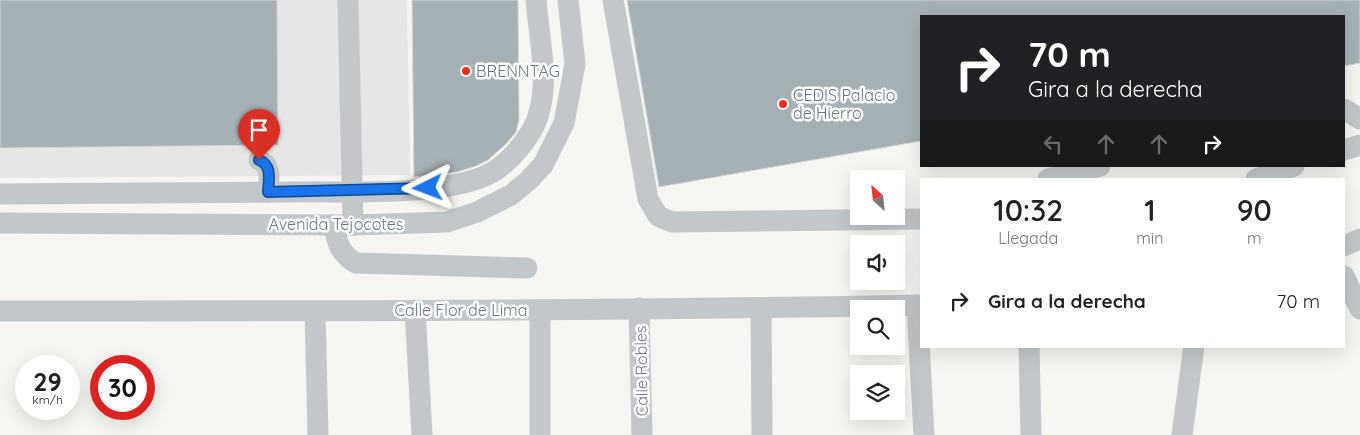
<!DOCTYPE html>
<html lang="es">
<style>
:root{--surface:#fff;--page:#f2f2f2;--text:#222;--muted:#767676}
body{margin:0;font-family:Quicksand,sans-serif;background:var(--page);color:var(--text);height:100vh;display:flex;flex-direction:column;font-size:19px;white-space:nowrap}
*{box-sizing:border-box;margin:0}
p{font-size:16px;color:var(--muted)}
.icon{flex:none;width:28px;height:28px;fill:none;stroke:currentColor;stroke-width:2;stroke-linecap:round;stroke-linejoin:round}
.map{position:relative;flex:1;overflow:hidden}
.details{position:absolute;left:920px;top:178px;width:425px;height:170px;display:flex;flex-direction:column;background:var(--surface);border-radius:0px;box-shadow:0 5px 20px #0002}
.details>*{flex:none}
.guide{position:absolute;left:920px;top:15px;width:425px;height:152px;border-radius:0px;box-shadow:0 5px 20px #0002;background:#202124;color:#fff;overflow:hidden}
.needle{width:32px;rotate:333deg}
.controls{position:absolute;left:850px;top:170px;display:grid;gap:10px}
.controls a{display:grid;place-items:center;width:55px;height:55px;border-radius:0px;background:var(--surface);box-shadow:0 5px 20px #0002;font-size:25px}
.speed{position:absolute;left:15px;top:355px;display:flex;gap:10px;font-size:25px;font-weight:700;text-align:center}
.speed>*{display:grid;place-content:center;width:65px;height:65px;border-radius:50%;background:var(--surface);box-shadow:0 5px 20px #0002;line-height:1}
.speed small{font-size:12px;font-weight:400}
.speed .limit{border:8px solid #d22;background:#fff;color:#111}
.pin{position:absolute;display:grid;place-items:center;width:42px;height:42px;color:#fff;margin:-51px -21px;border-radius:50% 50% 50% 0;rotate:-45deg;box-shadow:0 0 5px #0007}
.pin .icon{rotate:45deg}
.me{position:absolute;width:55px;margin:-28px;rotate:267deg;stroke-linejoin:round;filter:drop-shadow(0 0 4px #0008)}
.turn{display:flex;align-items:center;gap:18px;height:105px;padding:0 25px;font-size:22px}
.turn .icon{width:65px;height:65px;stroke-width:2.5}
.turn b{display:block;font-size:35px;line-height:42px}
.lanes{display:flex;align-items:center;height:48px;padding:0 25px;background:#0003;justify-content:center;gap:25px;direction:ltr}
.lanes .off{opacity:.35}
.eta{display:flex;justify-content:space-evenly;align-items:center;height:85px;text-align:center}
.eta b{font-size:30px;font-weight:600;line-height:35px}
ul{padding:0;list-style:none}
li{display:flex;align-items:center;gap:15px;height:75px;padding:0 25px}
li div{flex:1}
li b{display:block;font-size:19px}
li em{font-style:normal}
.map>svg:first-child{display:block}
.built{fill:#e6e6e4}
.building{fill:#a6b1b5;stroke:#d6d6d4}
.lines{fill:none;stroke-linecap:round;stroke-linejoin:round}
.minor{stroke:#c2c7c9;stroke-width:21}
.route-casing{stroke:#114b97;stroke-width:12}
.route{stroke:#1a73e8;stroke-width:9}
.poi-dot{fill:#ed2f19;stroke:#fff;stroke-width:2}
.labels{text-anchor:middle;stroke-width:5;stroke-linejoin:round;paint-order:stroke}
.poi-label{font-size:16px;fill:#627984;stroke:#fff;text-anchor:start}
.street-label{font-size:16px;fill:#627984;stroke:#fff}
</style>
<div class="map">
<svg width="1360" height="435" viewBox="0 0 1360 435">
<rect width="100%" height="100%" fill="#f5f5f1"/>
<path class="built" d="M 0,0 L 407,0 L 410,175 L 0,178 Z"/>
<g class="building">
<path d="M 0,0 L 277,0 L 278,145 L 0,148 Z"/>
<path d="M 412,0 L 518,0 L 519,120 L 516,132 L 506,144 L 488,160 L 476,166 L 457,172 L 414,177 Z"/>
<path d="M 627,0 L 1360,0 L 1360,63 L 1344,66 L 1344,16 L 921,16 L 921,141 L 659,187 Z"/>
</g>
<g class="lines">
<g class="minor">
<path d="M 348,0 L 353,225"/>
<path d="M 613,0 L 648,199 L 658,216 L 672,222 L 921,219"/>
<path d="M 1344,109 L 1360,119"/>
<path d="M 1344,150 L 1360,145"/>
<path d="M 259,160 C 272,165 269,180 268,192"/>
<path d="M 1048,179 L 1100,166"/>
<path d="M 1256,179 L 1294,166"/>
<path d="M 0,194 C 98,193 197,193 295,192 C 350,191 430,196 480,178 C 501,171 520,150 532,130 C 553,93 539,40 536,0"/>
<path d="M 0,223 L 353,225 L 447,222 L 477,212 L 511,195 L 528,181 L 543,165 L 564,123 L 575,64 L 568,0"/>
<path d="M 334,225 C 337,243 340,254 356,263 L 527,268"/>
<path d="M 1344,246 L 1360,239"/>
<path d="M 1344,276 L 1360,309"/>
<path d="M 917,305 L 924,435"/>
<path d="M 639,308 L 642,435"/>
<path d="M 761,309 L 762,435"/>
<path d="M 415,310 L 422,435"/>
<path d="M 540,310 L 540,435"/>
<path d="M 0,311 C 307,311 614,311 921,305"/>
<path d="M 315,311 L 318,435"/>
<path d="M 1029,346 L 1031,435"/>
<path d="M 1182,435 L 1194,346"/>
</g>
</g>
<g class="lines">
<defs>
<path id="route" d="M 259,160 C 272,165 269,179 268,192 L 428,188"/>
</defs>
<use href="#route" class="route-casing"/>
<use href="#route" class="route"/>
</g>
<g class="poi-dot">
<circle cx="466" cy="71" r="5"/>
<circle cx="783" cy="104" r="5"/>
</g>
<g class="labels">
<g class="poi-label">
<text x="476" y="77">BRENNTAG</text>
<text x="793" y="101">CEDIS Palacio<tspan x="793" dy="18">de Hierro</tspan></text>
</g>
<g class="street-label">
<text x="336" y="230">Avenida Tejocotes</text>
<text x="461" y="316">Calle Flor de Lima</text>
<text transform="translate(641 371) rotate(-91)" y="6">Calle Robles</text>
</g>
</g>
</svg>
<div class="controls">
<a><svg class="needle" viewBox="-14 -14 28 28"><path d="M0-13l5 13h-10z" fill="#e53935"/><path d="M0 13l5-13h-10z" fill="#767676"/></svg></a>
<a><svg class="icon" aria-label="sound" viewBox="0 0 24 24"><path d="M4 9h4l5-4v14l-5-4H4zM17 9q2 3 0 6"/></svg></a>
<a><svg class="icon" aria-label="search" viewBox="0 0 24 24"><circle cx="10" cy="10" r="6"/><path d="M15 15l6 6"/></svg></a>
<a><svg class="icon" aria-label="layers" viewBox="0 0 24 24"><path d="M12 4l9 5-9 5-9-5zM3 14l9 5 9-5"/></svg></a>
</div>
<div class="speed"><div>29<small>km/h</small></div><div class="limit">30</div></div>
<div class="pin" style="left:259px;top:160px;background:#d93025"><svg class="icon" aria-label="arrive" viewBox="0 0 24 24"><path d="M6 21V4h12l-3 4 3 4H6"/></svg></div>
<svg class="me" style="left:428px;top:188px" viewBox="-20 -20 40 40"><path d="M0-17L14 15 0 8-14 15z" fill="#1a73e8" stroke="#fff" stroke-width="4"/></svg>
<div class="guide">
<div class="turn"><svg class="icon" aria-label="right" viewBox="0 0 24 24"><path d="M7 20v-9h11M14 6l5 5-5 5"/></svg><div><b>70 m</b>Gira a la derecha</div></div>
<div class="lanes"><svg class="icon off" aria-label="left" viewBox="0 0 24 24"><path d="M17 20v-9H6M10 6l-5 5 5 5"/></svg><svg class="icon off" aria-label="ahead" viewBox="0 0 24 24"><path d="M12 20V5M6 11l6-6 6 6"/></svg><svg class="icon off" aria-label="ahead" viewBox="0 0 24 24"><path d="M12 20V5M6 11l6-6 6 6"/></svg><svg class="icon" aria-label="right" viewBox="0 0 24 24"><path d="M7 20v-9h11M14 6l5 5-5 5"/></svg></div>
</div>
<section class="details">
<div class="eta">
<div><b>10:32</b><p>Llegada</p></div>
<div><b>1</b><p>min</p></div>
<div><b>90</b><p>m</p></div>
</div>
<ul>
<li><svg class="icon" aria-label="right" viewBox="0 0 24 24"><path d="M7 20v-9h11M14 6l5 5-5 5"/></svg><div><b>Gira a la derecha</b></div><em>70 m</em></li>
</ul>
</section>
</div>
